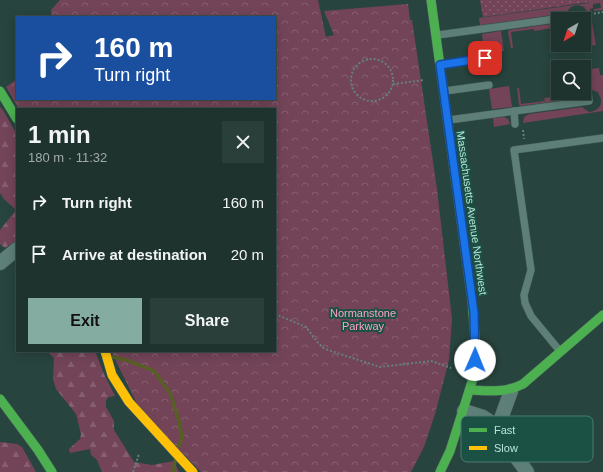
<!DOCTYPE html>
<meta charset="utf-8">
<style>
:root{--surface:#1e332e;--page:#2b3f3a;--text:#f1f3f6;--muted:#a1aaaa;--line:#3c4e4a;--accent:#85aca1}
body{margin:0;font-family:Helvetica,sans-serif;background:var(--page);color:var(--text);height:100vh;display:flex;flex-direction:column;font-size:15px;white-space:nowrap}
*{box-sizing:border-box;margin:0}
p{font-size:13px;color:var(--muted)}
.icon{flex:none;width:22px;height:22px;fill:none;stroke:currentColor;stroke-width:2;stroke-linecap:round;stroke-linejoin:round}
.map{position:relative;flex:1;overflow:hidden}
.panel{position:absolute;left:16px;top:108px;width:260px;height:244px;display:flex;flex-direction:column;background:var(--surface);border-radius:0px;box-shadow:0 2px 10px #0003,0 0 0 1px var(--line)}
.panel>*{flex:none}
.guide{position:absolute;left:16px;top:16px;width:260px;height:84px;border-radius:0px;box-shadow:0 2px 10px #0003,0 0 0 1px var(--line);background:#1a4fa0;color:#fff;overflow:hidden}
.needle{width:26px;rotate:219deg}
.fabs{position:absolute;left:551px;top:12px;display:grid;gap:8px}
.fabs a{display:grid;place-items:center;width:40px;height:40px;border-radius:0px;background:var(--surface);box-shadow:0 2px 10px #0003,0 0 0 1px var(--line);font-size:20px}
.pin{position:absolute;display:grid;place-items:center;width:34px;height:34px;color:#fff;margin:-17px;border-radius:8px;box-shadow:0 2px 6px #0006}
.me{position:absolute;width:44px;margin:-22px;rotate:1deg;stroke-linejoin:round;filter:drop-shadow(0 0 3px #0008)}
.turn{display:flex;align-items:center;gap:14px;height:84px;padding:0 12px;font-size:18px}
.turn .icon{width:52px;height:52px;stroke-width:2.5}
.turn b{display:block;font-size:28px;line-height:34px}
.round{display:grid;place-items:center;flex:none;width:42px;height:42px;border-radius:0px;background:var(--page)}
.overview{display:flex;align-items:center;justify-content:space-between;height:68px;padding:0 12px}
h1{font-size:24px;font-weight:600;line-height:30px}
.primary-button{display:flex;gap:8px;margin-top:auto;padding:8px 12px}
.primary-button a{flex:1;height:46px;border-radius:0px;background:var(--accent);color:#111;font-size:16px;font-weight:600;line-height:46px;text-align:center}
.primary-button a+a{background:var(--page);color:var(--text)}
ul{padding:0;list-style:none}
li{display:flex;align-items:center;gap:12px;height:52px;padding:0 12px}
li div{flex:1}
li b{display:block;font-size:15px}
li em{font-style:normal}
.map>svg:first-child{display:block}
.grass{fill:#734458}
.forest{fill:url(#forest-firs)}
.park{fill:url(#park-crowns)}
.garden{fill:url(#garden-dots)}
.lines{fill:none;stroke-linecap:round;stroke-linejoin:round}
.stream{stroke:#566023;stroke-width:3.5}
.lane-casing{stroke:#49625c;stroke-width:8}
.street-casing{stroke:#49625c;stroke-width:15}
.fast-casing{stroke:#49625c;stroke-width:10}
.slow-casing{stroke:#49625c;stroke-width:10}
.path{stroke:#64807a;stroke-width:2;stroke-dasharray:2 2;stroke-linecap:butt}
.lane{stroke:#5d7f77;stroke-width:7}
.street{stroke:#5d7f77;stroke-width:14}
.fast{stroke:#4caf50;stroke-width:9}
.slow{stroke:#ffc107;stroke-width:9}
.route-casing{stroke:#114b97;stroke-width:10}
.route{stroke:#1a73e8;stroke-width:7}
.labels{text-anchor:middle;stroke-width:4;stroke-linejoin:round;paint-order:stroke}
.street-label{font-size:11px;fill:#b7e4d7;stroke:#1b5145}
.park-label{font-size:11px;fill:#fca2c4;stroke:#1b5145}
.key{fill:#1b5145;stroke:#4a7d71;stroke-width:1}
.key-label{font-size:11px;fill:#b7e4d7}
</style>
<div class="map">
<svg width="603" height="472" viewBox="0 0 603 472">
<defs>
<pattern id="forest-firs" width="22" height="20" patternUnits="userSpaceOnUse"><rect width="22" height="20" fill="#734458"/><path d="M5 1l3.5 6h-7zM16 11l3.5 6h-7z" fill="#855f6f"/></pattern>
<pattern id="park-crowns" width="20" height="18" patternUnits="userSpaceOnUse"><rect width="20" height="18" fill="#734458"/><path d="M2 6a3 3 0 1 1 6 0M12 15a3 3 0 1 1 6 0" fill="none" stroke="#855f6f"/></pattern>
<pattern id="garden-dots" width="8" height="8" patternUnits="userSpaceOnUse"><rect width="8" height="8" fill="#734458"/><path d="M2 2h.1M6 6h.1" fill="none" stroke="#855f6f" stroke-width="1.8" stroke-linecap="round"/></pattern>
</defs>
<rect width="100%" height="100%" fill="#28443e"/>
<g class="grass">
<path d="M 589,0 L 603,0 L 603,10 L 594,11 L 594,9 L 601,8 L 600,3 L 593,4 L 593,8 L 590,9 L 591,13 L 588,13 L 584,7 C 576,3 569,6 567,13 L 480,25 L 479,18 L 589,3 Z"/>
<path d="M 588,16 L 591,16 L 596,45 L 585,46 L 584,24 L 587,22 Z"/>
<path d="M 558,23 L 558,27 L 534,31 L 534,29 L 511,32 L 513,48 L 511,48 L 508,32 L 509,30 Z"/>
<path d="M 501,31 L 504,51 L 484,54 L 482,34 Z"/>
<path d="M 599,68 L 600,75 L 603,75 L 603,111 L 523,123 L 524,117 L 529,114 L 582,107 L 589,112 C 597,111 602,107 601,99 L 598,92 L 592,90 L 589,69 Z"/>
<path d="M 509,86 L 512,107 L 492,109 L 489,89 Z"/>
<path d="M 517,88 L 519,88 L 521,104 L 545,101 L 544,98 L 583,93 L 580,98 L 521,106 L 519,105 Z"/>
<path d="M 504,117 L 508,119 L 510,124 L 494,127 L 493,118 Z"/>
</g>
<g class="forest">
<path d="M 0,107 L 3,110 L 17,135 L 17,240 L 5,248 L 0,244 L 0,230 L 16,210 L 4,199 L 0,193 Z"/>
<path d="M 47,351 L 95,351 L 104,374 L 115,396 L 109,397 L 106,400 L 106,407 L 114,421 L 114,430 L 134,462 L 152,465 L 174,461 L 179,472 L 102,472 L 97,460 L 91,455 L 90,449 L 70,453 L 69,449 L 80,439 L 81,434 L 76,414 L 56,389 L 53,379 L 54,358 Z"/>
<path d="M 0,442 L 17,444 L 22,447 L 36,472 L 0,472 Z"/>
</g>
<path class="park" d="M 60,0 L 318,0 L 326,37 L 334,35 L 324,11 L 408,4 L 410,20 L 412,20 L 437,189 L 452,319 L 449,360 L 435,414 L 424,447 L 411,472 L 201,472 L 140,410 L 111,351 L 275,351 L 275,109 L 19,109 L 6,87 L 17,79 L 17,99 L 275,99 L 275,17 L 52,17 L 51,10 Z"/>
<path class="garden" d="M 480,0 L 589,0 L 590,2 L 483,17 Z"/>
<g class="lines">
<g class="stream">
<path d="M 113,357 L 129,361 L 154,371 L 170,393 L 179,421 L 182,437 L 179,446"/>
<path d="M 173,472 L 175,461"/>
</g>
<defs>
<g id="lane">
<path d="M 438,35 L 577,16 L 578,19"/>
<path d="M 581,45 L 582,47"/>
<path d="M 442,64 L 485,58"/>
<path d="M 445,91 L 489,85"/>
<path d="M 514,111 L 515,124"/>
<path d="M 449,120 L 589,101 L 585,70"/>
<path d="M 559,350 L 531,316 L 525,303 L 524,295 L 531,270 L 514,150 L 603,138"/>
</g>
<g id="street">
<path d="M 0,263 L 17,249"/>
<path d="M 464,411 L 483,417 L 498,427 L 513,453 L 527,472"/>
<path d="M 498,427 L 511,391"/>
</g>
<g id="fast">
<path d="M 431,0 L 472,300 L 475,338 L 475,372 L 450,451 L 440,472"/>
<path d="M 0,91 L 17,119"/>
<path d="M 470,390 C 489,391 506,393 523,384 L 603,315"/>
<path d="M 0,399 L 38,450 L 52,472"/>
</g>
<path id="slow" d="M 105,351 L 112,375 L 129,402 L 193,472"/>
</defs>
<use href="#lane" class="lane-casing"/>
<use href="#street" class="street-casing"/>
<use href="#fast" class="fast-casing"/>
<use href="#slow" class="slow-casing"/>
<g class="path">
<path d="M 586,15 L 603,12"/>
<circle cx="372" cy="80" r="21"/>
<path d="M 393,84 L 424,80"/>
<path d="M 523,130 L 524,139"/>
<path d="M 275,314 L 306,327 L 319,344 L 325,349 L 380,367 L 431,361 L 451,368"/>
<path d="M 133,472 L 139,454"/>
</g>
<use href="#lane" class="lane"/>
<use href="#street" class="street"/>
<use href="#fast" class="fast"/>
<use href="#slow" class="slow"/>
</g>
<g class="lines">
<defs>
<path id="route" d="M 475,360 L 474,313 L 440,65 L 485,58"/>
</defs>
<use href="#route" class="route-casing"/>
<use href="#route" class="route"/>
</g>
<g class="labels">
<g class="street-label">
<text transform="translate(472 213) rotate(82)" y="4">Massachusetts Avenue Northwest</text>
</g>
<g class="park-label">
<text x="363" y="317">Normanstone<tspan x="363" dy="13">Parkway</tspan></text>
</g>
</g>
<rect x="461" y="416" width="132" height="46" rx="6" class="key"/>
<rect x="469" y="428" width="18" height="4" fill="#4caf50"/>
<rect x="469" y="446" width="18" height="4" fill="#ffc107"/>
<g class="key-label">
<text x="494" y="434">Fast</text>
<text x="494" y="452">Slow</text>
</g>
</svg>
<div class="fabs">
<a><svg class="needle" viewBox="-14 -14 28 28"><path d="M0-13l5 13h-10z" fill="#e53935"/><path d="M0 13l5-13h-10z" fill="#a1aaaa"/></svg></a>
<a><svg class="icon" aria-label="search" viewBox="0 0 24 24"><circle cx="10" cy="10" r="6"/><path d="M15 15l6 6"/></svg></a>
</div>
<div class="pin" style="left:485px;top:58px;background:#d93025"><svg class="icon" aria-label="arrive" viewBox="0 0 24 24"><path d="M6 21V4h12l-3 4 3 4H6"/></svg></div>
<svg class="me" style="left:475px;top:360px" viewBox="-20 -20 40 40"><circle r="19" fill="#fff"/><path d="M0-13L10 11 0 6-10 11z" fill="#1a73e8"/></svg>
<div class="guide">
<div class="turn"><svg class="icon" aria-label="right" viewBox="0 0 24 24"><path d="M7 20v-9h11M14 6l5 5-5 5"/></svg><div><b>160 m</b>Turn right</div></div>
</div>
<section class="panel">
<div class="overview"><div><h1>1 min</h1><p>180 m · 11:32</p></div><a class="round"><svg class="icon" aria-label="close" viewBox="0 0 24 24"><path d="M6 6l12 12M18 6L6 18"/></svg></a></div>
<ul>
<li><svg class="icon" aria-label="right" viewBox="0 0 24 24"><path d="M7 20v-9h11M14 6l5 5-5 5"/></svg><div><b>Turn right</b></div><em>160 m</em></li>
<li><svg class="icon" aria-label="arrive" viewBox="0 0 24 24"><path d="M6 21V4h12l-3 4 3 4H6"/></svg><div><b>Arrive at destination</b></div><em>20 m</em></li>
</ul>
<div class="primary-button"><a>Exit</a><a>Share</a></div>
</section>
</div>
